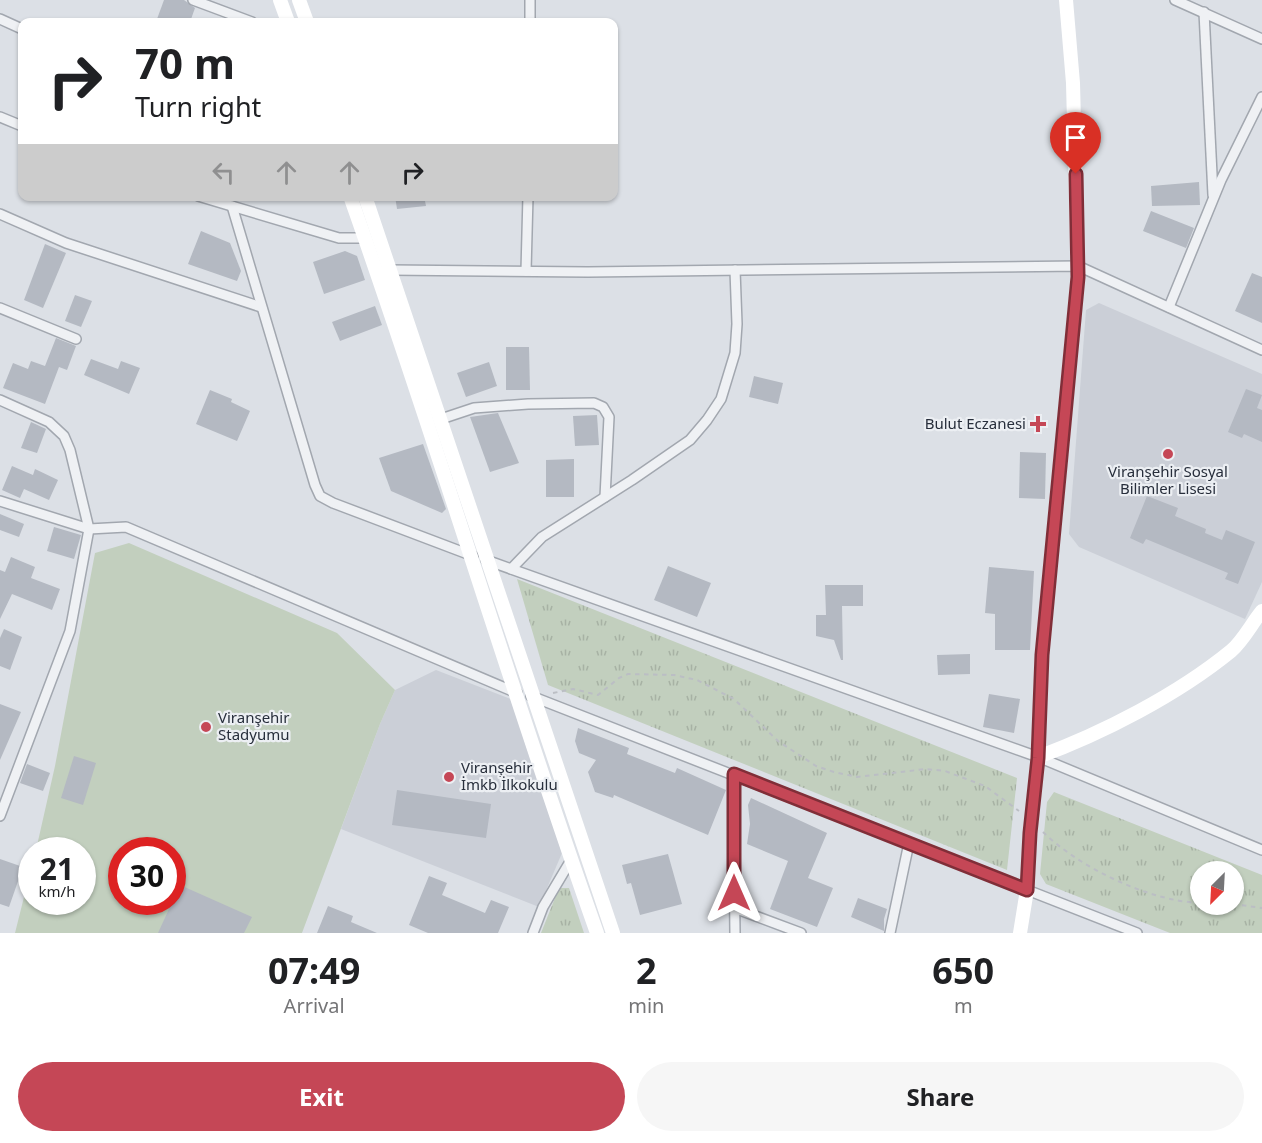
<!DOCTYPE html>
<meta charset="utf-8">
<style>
:root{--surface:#fff;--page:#f6f6f6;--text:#202124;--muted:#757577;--accent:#c54756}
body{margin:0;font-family:"Noto Sans",sans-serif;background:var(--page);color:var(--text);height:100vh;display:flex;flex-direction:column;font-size:22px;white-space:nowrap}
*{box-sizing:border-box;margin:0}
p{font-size:20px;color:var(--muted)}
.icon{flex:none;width:33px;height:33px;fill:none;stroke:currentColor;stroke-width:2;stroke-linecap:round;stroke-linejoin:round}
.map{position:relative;height:933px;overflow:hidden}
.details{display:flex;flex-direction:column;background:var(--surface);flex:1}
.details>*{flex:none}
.top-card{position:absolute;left:18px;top:18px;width:600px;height:183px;border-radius:12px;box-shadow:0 2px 4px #0004;background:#fff;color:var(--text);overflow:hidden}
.needle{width:39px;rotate:204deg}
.buttons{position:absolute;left:1190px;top:861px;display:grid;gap:12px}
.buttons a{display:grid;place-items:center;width:54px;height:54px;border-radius:50%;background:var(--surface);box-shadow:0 2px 4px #0004;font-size:30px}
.speed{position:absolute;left:18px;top:837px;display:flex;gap:12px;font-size:30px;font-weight:700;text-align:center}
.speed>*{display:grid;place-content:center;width:78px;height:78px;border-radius:50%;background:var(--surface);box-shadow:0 2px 4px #0004;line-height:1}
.speed small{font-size:15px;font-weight:400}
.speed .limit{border:9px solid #d22;background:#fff;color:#111}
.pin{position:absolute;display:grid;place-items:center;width:51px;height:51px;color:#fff;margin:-62px -26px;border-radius:50% 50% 50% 0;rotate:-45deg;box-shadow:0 0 6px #0007}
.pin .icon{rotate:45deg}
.me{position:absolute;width:66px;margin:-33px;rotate:0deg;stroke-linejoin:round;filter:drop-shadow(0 0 4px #0008)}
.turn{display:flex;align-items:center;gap:21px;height:126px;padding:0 18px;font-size:27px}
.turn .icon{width:78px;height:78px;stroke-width:2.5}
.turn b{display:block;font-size:42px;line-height:51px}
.lanes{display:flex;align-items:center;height:57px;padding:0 18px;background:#0003;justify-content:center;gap:30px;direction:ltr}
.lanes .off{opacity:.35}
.eta{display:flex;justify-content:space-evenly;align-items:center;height:102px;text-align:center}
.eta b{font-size:36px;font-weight:700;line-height:42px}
.cta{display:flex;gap:12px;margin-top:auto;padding:12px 18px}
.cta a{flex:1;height:69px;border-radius:36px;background:var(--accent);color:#fff;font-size:24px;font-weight:700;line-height:69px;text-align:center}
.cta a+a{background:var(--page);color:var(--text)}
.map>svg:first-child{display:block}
.built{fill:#cbcfd7}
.park{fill:url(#park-tufts);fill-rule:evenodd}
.pitch{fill:#c2cfbe;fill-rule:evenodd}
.building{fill:#b4b9c2}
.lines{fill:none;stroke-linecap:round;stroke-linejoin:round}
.street-casing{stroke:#a2a7af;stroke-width:12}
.path{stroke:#bbbec4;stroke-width:2;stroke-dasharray:4.5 4.5;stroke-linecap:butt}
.street{stroke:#eff1f4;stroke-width:9}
.secondary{stroke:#fff;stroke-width:14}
.route-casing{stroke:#802e38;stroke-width:15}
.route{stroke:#c54756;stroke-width:10}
.poi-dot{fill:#c54756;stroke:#eceff3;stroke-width:2}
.labels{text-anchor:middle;stroke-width:4.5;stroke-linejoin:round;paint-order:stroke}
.poi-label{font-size:15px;fill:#272e3b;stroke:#eceff3;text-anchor:start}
</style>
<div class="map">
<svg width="1262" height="933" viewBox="0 0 1262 933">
<defs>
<pattern id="park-tufts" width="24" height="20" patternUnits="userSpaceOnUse" patternTransform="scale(1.5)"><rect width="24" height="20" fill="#c2cfbe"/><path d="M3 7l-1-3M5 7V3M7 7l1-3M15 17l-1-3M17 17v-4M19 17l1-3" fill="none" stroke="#a7b2a4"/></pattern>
</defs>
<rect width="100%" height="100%" fill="#dce0e6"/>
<g class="built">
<path d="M 1099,303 L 1262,374 L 1262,582 L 1245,619 L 1079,547 L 1069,534 L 1086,310 Z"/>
<path d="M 436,670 L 513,700 L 562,853 L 539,907 L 341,829 L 380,724 L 395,690 Z"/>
</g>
<g class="park">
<path d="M 517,579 L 1017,778 L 1007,870 L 548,685 Z"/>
<path d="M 1054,792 L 1262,875 L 1262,933 L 1170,933 L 1046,884 L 1040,874 L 1047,802 ZM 1200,872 L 1233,872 L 1233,904 L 1200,904 Z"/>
<path d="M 559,888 L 569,888 L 584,933 L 541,933 Z"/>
</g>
<path class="pitch" d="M 129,543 L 337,633 L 395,690 L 380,724 L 302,933 L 15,933 L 31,869 L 32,902 L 82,902 L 82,850 L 36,850 L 55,766 L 95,553 ZM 122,850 L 172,850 L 172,902 L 122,902 Z"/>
<g class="building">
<path d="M 164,0 L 184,0 L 195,8 L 190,22 L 166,22 L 157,19 Z"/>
<path d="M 1199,182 L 1200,205 L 1152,206 L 1151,186 Z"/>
<path d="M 395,196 L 424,196 L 426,206 L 397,209 Z"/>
<path d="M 1151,211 L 1194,228 L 1186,248 L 1143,231 Z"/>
<path d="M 201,231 L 230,243 L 241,271 L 237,281 L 188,264 Z"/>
<path d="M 45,244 L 66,253 L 43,308 L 24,300 Z"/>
<path d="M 345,251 L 357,256 L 365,280 L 324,294 L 313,262 Z"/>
<path d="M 1252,273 L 1262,277 L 1262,323 L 1235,311 Z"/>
<path d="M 75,295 L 92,301 L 81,327 L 65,321 Z"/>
<path d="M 375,306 L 382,325 L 340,341 L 332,322 Z"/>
<path d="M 56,338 L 76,346 L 67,370 L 59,367 L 45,404 L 3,388 L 13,363 L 28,369 L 31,361 L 45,366 Z"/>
<path d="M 506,347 L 529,347 L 530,390 L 506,390 Z"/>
<path d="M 91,359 L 118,369 L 121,361 L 140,368 L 129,394 L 84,375 Z"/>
<path d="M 489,362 L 497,386 L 466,397 L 457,373 Z"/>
<path d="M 754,376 L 783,383 L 778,404 L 749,397 Z"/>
<path d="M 1246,389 L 1262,395 L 1257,408 L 1262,410 L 1262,442 L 1244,434 L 1242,438 L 1228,432 Z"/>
<path d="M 210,390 L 232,399 L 231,402 L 250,411 L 237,441 L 196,424 Z"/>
<path d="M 498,413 L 519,463 L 490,472 L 470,417 Z"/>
<path d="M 597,415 L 599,445 L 575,446 L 573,416 Z"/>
<path d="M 31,422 L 46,429 L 37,453 L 21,448 Z"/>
<path d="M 423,444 L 446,509 L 442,513 L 391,491 L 379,458 Z"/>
<path d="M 1020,452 L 1046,453 L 1045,499 L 1019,498 Z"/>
<path d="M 574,459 L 574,497 L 546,497 L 546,460 Z"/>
<path d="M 12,466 L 33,475 L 35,469 L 58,480 L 49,500 L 24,489 L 20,498 L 2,490 Z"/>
<path d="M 1147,496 L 1178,508 L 1175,516 L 1206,529 L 1205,533 L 1222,540 L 1226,530 L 1255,542 L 1238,584 L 1225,579 L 1228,573 L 1146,539 L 1143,544 L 1130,538 Z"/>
<path d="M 0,514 L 24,524 L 19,537 L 0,530 Z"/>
<path d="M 54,527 L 81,535 L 74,559 L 47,551 Z"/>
<path d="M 11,557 L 35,567 L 31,578 L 60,589 L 52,610 L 12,594 L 0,619 L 0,570 L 5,572 Z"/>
<path d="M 668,566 L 711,583 L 697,617 L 654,600 Z"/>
<path d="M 989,567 L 1034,571 L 1030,650 L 995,650 L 995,614 L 985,613 Z"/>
<path d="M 825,585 L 863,585 L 863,606 L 842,606 L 843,660 L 841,660 L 834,640 L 816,636 L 816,615 L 826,615 Z"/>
<path d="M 4,629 L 22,637 L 10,670 L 0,666 L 0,638 Z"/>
<path d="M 970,654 L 970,674 L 938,675 L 937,655 Z"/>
<path d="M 989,694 L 1020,699 L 1014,733 L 983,727 Z"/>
<path d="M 0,704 L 21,712 L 0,760 Z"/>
<path d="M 578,728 L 629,748 L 627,754 L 675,773 L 677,768 L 726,790 L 708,835 L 614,795 L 613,798 L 595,792 L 588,772 L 596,760 L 579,753 L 575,741 Z"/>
<path d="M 74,756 L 96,763 L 83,805 L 61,798 Z"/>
<path d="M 27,764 L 50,773 L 43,791 L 20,783 Z"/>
<path d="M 397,790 L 491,804 L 486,838 L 392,825 Z"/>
<path d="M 751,798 L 827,833 L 808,878 L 833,888 L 817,927 L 770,909 L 788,861 L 747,844 L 750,824 L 748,805 Z"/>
<path d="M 668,854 L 682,904 L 640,915 L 631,883 L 627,884 L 622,865 Z"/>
<path d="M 0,859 L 23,867 L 9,907 L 0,904 Z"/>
<path d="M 429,876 L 447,883 L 442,895 L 485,913 L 491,900 L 509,907 L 498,933 L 428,933 L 409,925 Z"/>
<path d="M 180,885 L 252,917 L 244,933 L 158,933 Z"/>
<path d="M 858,898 L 887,909 L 884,919 L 884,931 L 851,917 Z"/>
<path d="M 328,906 L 353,916 L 351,922 L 377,933 L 317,933 Z"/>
</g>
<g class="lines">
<defs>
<g id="street">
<path d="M 193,0 L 252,22"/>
<path d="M 530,0 L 530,22"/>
<path d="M 1175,0 L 1262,39"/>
<path d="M 1204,12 L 1213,195"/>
<path d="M 0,19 L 22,29"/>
<path d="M 0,117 L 22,126"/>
<path d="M 198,196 L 339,238 L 365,238"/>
<path d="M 232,206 L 315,485 L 320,496 L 333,503 L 473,556"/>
<path d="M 0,214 L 66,243 L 261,307"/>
<path d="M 390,270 L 588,272 L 1078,266 L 1262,350"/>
<path d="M 526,271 L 528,196"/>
<path d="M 1169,307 L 1221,180 L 1262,97"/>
<path d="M 0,308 L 76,339"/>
<path d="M 0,400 L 49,422 L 64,436 L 70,450 L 89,529 L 70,631 L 0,816"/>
<path d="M 441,419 L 474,408 L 528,404 L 594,403 L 603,407 L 609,417 L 605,497"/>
<path d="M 0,501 L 89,529 L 126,527 L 517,693"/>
<path d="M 486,560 L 1038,757 L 1262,850"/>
<path d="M 511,569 L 542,537 L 632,480 L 690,440 L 707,420 L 721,399 L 735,353 L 737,324 L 735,270"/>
<path d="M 531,696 L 1137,933"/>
<path d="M 733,774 L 735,933"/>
<path d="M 734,908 L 801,933"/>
<path d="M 533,933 L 543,907 L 571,860"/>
<path d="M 890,933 L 909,843"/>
</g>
</defs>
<use href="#street" class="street-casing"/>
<g class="path">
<path d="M 553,693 L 573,689 L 598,695 L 619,678 L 628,674 L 674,675 L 697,680 L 734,699 L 778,741 L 816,766 L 834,772 L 857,777 L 926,769 L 945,771 L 985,786 L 1019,811"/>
<path d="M 1043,832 C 1080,868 1149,901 1200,903"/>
<path d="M 1233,904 L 1262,908"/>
</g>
<use href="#street" class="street"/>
<g class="secondary">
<path d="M 280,0 L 288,22"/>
<path d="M 299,0 L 307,22"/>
<path d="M 350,196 C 437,441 510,689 597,933"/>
<path d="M 365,196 L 613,933"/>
<path d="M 1038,757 C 1103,733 1177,695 1231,651 C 1243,641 1252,623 1262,611"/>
<path d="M 1020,933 L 1027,890 L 1030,833 L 1038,757 L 1042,655 L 1078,277 L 1073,83 L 1066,0"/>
</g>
</g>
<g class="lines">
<defs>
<path id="route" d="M 734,893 L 734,774 L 1027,890 L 1030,833 L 1038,758 L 1042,655 L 1078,277 L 1076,174"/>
</defs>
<use href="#route" class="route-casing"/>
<use href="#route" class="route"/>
</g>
<g class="poi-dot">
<path d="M1035 415h6v6h6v6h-6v6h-6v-6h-6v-6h6z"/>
<circle cx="1168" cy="454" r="6"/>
<circle cx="206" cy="727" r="6"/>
<circle cx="449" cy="777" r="6"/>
</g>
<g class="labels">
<g class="poi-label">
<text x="1026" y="429" text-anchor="end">Bulut Eczanesi</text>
<text x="1168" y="477" text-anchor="middle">Viranşehir Sosyal<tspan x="1168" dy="17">Bilimler Lisesi</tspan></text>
<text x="218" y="723">Viranşehir<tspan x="218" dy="17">Stadyumu</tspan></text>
<text x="461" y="773">Viranşehir<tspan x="461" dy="17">İmkb İlkokulu</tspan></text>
</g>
</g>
</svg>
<div class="buttons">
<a><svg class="needle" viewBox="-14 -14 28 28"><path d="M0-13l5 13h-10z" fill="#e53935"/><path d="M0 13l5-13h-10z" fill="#757577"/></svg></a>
</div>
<div class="speed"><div>21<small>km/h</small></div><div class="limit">30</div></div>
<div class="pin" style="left:1076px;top:174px;background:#d93025"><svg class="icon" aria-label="arrive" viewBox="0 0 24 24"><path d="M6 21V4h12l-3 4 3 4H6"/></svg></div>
<svg class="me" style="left:734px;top:893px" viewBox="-20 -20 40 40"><path d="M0-17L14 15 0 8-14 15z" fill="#c54756" stroke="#fff" stroke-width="4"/></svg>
<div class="top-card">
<div class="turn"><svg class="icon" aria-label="right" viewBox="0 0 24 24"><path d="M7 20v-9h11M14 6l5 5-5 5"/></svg><div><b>70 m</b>Turn right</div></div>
<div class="lanes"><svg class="icon off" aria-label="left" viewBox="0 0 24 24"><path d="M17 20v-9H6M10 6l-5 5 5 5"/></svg><svg class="icon off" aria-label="ahead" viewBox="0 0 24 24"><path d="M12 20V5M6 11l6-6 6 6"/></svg><svg class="icon off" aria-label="ahead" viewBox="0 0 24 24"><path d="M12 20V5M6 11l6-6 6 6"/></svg><svg class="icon" aria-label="right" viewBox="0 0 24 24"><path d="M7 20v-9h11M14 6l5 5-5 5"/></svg></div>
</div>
</div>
<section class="details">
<div class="eta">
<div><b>07:49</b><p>Arrival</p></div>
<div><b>2</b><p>min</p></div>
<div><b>650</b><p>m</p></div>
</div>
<div class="cta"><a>Exit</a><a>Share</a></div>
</section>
